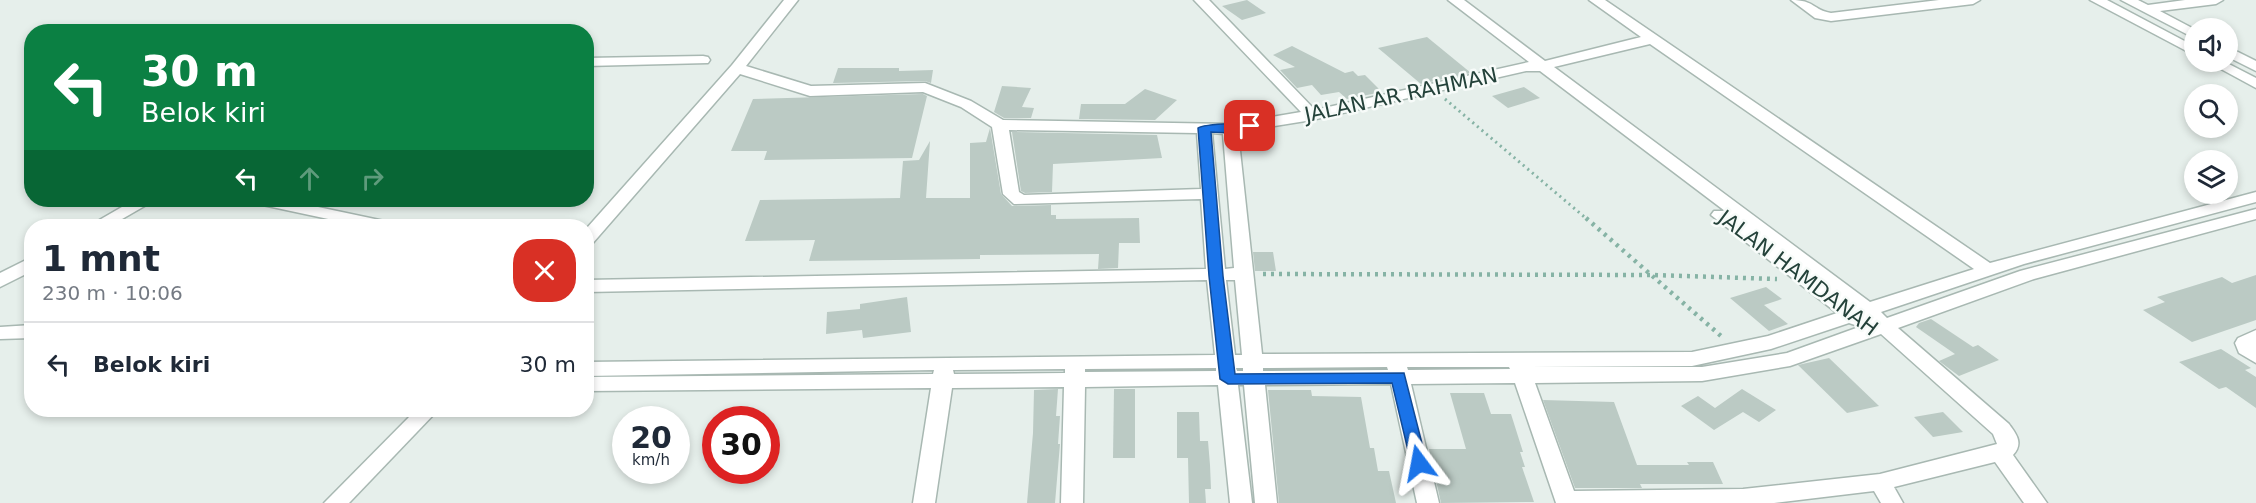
<!DOCTYPE html>
<html lang="id">
<meta charset="utf-8">
<style>
:root{--surface:#fff;--page:#f6f6f7;--text:#1f2937;--muted:#747a83;--line:#e0e1e3}
body{margin:0;font-family:"DejaVu Sans",sans-serif;background:var(--page);color:var(--text);height:100vh;display:flex;flex-direction:column;font-size:22px;white-space:nowrap}
*{box-sizing:border-box;margin:0}
p{font-size:20px;color:var(--muted)}
.icon{flex:none;width:33px;height:33px;fill:none;stroke:currentColor;stroke-width:2;stroke-linecap:round;stroke-linejoin:round}
.map{position:relative;flex:1;overflow:hidden}
.details{position:absolute;left:24px;top:219px;width:570px;height:198px;display:flex;flex-direction:column;background:var(--surface);border-radius:24px;box-shadow:0 3px 9px #0003}
.details>*{flex:none}
.hud{position:absolute;left:24px;top:24px;width:570px;height:183px;border-radius:24px;box-shadow:0 3px 9px #0003;background:#0b8043;color:#fff;overflow:hidden}
.tools{position:absolute;left:2184px;top:18px;display:grid;gap:12px}
.tools a{display:grid;place-items:center;width:54px;height:54px;border-radius:50%;background:var(--surface);box-shadow:0 3px 9px #0003;font-size:30px}
.speed{position:absolute;left:612px;top:406px;display:flex;gap:12px;font-size:30px;font-weight:700;text-align:center}
.speed>*{display:grid;place-content:center;width:78px;height:78px;border-radius:50%;background:var(--surface);box-shadow:0 3px 9px #0003;line-height:1}
.speed small{font-size:15px;font-weight:400}
.speed .limit{border:9px solid #d22;background:#fff;color:#111}
.pin{position:absolute;display:grid;place-items:center;width:51px;height:51px;color:#fff;margin:-26px;border-radius:12px;box-shadow:0 3px 9px #0006}
.me{position:absolute;width:66px;margin:-33px;rotate:347deg;stroke-linejoin:round;filter:drop-shadow(0 0 4px #0008)}
.turn{display:flex;align-items:center;gap:21px;height:126px;padding:0 18px;font-size:27px}
.turn .icon{width:78px;height:78px;stroke-width:2.5}
.turn b{display:block;font-size:42px;line-height:51px}
.lanes{display:flex;align-items:center;height:57px;padding:0 18px;background:#0003;justify-content:center;gap:30px;direction:ltr}
.lanes .off{opacity:.35}
.round{display:grid;place-items:center;flex:none;width:63px;height:63px;border-radius:24px;background:var(--page)}
.headline{display:flex;align-items:center;justify-content:space-between;height:102px;padding:0 18px}
h1{font-size:36px;font-weight:700;line-height:45px}
ul{padding:0;list-style:none}
li{display:flex;align-items:center;gap:18px;height:84px;padding:0 18px;border-top:2px solid var(--line)}
li div{flex:1}
li b{display:block;font-size:22px}
li em{font-style:normal}
.map>svg:first-child{display:block}
.building{fill:#bbcac4}
.lines{fill:none;stroke-linecap:round;stroke-linejoin:round}
.minor-casing{stroke:#a8b8b2;stroke-width:3}
.path-far1{stroke:#86b3a5;stroke-width:3;stroke-dasharray:2 4;stroke-linecap:butt}
.path{stroke:#86b3a5;stroke-width:4.5;stroke-dasharray:3 5;stroke-linecap:butt}
.minor{fill:#fff;fill-rule:evenodd}
.route{fill:#1a73e8;stroke:#114b97;stroke-width:1.5}
.labels{text-anchor:middle;stroke-width:5;stroke-linejoin:round;paint-order:stroke}
.street-label{font-size:21px;fill:#24423a;stroke:#f7fbf9}
</style>
<div class="map">
<svg width="2256" height="503" viewBox="0 0 2256 503">
<rect width="100%" height="100%" fill="#e6efeb"/>
<g class="building">
<path d="M 1247,0 L 1266,13 L 1242,20 L 1222,6 Z"/>
<path d="M 1427,37 L 1471,73 L 1421,84 L 1378,48 Z"/>
<path d="M 1292,46 L 1345,73 L 1353,71 L 1358,76 L 1365,75 L 1382,92 L 1347,99 L 1339,92 L 1321,95 L 1312,85 L 1297,88 L 1280,70 L 1295,67 L 1273,55 Z"/>
<path d="M 838,68 L 899,68 L 899,71 L 933,70 L 931,83 L 925,81 L 833,83 Z"/>
<path d="M 1002,86 L 1031,88 L 1022,107 L 1034,108 L 1031,118 L 1004,118 L 994,112 Z"/>
<path d="M 1524,87 L 1540,98 L 1508,108 L 1492,96 Z"/>
<path d="M 1145,89 L 1177,100 L 1155,120 L 1079,119 L 1081,104 L 1125,104 Z"/>
<path d="M 923,94 L 927,96 L 912,158 L 764,160 L 767,151 L 731,151 L 753,99 Z"/>
<path d="M 990,128 L 1001,194 L 1012,206 L 1051,205 L 1051,215 L 1056,215 L 1056,219 L 1139,218 L 1140,243 L 1119,243 L 1118,268 L 1098,269 L 1099,254 L 980,255 L 980,259 L 809,261 L 815,240 L 745,241 L 760,200 L 900,198 L 903,161 L 919,160 L 930,141 L 926,198 L 970,198 L 970,143 L 986,142 Z"/>
<path d="M 1012,132 L 1157,135 L 1162,158 L 1053,164 L 1052,192 L 1025,193 L 1021,191 Z"/>
<path d="M 1253,252 L 1273,252 L 1276,271 L 1255,271 Z"/>
<path d="M 2256,275 L 2256,320 L 2192,342 L 2143,310 L 2165,302 L 2157,297 L 2222,277 L 2232,283 Z"/>
<path d="M 1766,287 L 1782,299 L 1764,305 L 1788,324 L 1769,331 L 1730,298 Z"/>
<path d="M 907,297 L 911,332 L 863,338 L 862,330 L 826,334 L 827,312 L 860,309 L 860,304 Z"/>
<path d="M 1931,319 L 1973,347 L 1978,345 L 1999,360 L 1959,376 L 1939,361 L 1955,354 L 1916,327 L 1919,323 Z"/>
<path d="M 2221,349 L 2251,368 L 2245,370 L 2256,377 L 2256,408 L 2226,387 L 2219,389 L 2179,362 Z"/>
<path d="M 1829,358 L 1879,406 L 1847,413 L 1798,365 Z"/>
<path d="M 1058,389 L 1056,416 L 1060,416 L 1058,444 L 1060,444 L 1055,503 L 1027,503 L 1033,433 L 1034,390 Z"/>
<path d="M 1114,389 L 1135,389 L 1135,458 L 1113,458 Z"/>
<path d="M 1742,389 L 1776,410 L 1759,422 L 1743,412 L 1714,430 L 1681,406 L 1698,396 L 1715,408 Z"/>
<path d="M 1268,390 L 1311,390 L 1312,396 L 1361,397 L 1370,448 L 1374,448 L 1378,471 L 1389,471 L 1396,503 L 1279,503 Z"/>
<path d="M 1450,393 L 1484,393 L 1491,414 L 1511,414 L 1523,452 L 1520,452 L 1525,467 L 1522,467 L 1534,502 L 1441,503 L 1429,449 L 1466,449 Z"/>
<path d="M 1543,400 L 1614,402 L 1637,465 L 1689,465 L 1687,462 L 1713,462 L 1723,484 L 1640,484 L 1642,488 L 1575,488 Z"/>
<path d="M 1177,412 L 1199,412 L 1200,441 L 1208,441 L 1210,465 L 1211,489 L 1205,489 L 1206,503 L 1189,503 L 1188,458 L 1177,458 Z"/>
<path d="M 1943,412 L 1963,432 L 1933,437 L 1914,417 Z"/>
</g>
<g class="lines">
<defs>
<g id="minor">
<path d="M 784,0 L 798,0 L 746,66 L 811,86 L 925,83 L 971,101 L 1003,120 L 1230,124 L 1301,112 L 1194,0 L 1209,0 L 1315,110 L 1529,62 L 1448,0 L 1464,0 L 1545,61 L 1641,37 L 1589,0 L 1605,0 L 1990,263 L 2256,192 L 2256,202 L 2024,264 L 1881,312 L 1887,318 L 2020,271 L 2256,209 L 2256,219 L 2034,279 L 1898,328 L 2009,424 C 2016,434 2024,443 2013,455 L 2047,503 L 2024,503 L 1995,462 L 1894,487 L 1903,503 L 1881,503 L 1874,491 L 1774,503 L 1556,503 L 1515,383 L 1411,384 L 1439,503 L 1417,503 L 1391,384 L 1265,385 L 1277,503 L 1255,503 L 1244,385 L 1238,385 L 1252,503 L 1230,503 L 1218,385 L 1085,387 L 1083,503 L 1061,503 L 1064,387 L 952,388 L 935,503 L 913,503 L 931,388 L 586,391 L 586,377 L 933,374 L 934,370 L 586,376 L 586,362 L 1215,355 L 1207,280 L 586,292 L 586,280 L 1206,269 L 1201,199 L 1014,204 L 1003,194 L 992,127 L 961,107 L 923,92 L 810,96 L 740,74 L 592,244 L 586,245 L 586,229 L 732,65 ZM 1650,44 L 1974,269 L 1870,302 L 1554,67 ZM 1526,71 L 1540,71 L 1725,211 L 1714,211 L 1711,215 L 1837,313 L 1768,336 L 1692,352 L 1262,354 L 1238,132 L 1312,120 ZM 1009,130 L 1197,133 L 1201,189 L 1024,195 L 1019,192 ZM 1212,133 L 1223,134 L 1234,268 L 1225,269 ZM 1226,280 L 1235,280 L 1242,355 L 1235,355 ZM 1867,320 L 1870,323 L 1787,353 L 1702,367 L 1529,367 L 1692,366 L 1771,349 L 1849,323 L 1858,326 ZM 1881,334 L 1993,434 L 1997,444 L 1880,474 L 1743,489 L 1574,491 L 1535,383 L 1702,381 L 1790,366 ZM 1387,367 L 1388,370 L 1263,371 L 1263,368 ZM 1407,367 L 1509,367 L 1510,369 L 1408,370 ZM 1216,368 L 1216,371 L 1085,372 L 1085,369 ZM 1236,368 L 1243,368 L 1243,371 L 1237,371 ZM 1065,369 L 1065,373 L 954,374 L 953,370 Z"/>
<path d="M 1791,0 C 1815,0 1813,10 1831,13 L 1939,0 L 1980,0 L 1973,4 L 1831,21 L 1815,18 Z"/>
<path d="M 2090,0 L 2107,0 L 2194,46 L 2194,55 Z"/>
<path d="M 2121,0 L 2138,0 L 2148,5 L 2185,0 L 2223,0 L 2216,4 L 2160,11 L 2194,29 L 2194,38 Z"/>
<path d="M 2228,47 L 2256,61 L 2256,71 L 2228,57 Z"/>
<path d="M 703,56 L 708,57 L 710,60 L 708,63 L 586,66 L 586,58 Z"/>
<path d="M 2208,62 L 2225,62 L 2256,78 L 2256,88 Z"/>
<path d="M 134,200 L 155,200 L 110,226 L 89,226 Z"/>
<path d="M 255,200 L 285,200 L 389,222 L 392,226 L 361,226 L 258,204 Z"/>
<path d="M 32,257 L 32,271 L 0,287 L 0,273 Z"/>
<path d="M 32,325 L 32,338 L 0,339 L 0,327 Z"/>
<path d="M 2256,330 L 2256,363 L 2239,353 L 2235,343 L 2238,338 Z"/>
<path d="M 416,410 L 438,410 L 349,503 L 324,503 Z"/>
</g>
</defs>
<use href="#minor" class="minor-casing"/>
<path class="path-far1" d="M 1445,99 L 1588,220"/>
<g class="path">
<path d="M 1586,218 L 1721,336"/>
<path d="M 1263,274 L 1654,275 L 1777,279"/>
</g>
<use href="#minor" class="minor"/>
</g>
<path class="route" d="M 1250,122 L 1254,123 L 1254,128 L 1230,133 L 1211,132 L 1223,276 L 1235,374 L 1404,373 L 1427,463 L 1425,468 L 1413,468 L 1411,463 L 1392,383 L 1228,384 L 1220,379 L 1209,276 L 1198,128 C 1204,123 1239,124 1250,122 Z"/>
<g class="labels">
<g class="street-label">
<text transform="translate(1401 95) rotate(-12)" y="7">JALAN AR RAHMAN</text>
<text transform="translate(1798 273) rotate(37)" y="7">JALAN HAMDANAH</text>
</g>
</g>
</svg>
<div class="tools">
<a><svg class="icon" aria-label="sound" viewBox="0 0 24 24"><path d="M4 9h4l5-4v14l-5-4H4zM17 9q2 3 0 6"/></svg></a>
<a><svg class="icon" aria-label="search" viewBox="0 0 24 24"><circle cx="10" cy="10" r="6"/><path d="M15 15l6 6"/></svg></a>
<a><svg class="icon" aria-label="layers" viewBox="0 0 24 24"><path d="M12 4l9 5-9 5-9-5zM3 14l9 5 9-5"/></svg></a>
</div>
<div class="speed"><div>20<small>km/h</small></div><div class="limit">30</div></div>
<div class="pin" style="left:1250px;top:126px;background:#d93025"><svg class="icon" aria-label="arrive" viewBox="0 0 24 24"><path d="M6 21V4h12l-3 4 3 4H6"/></svg></div>
<svg class="me" style="left:1419px;top:463px" viewBox="-20 -20 40 40"><path d="M0-17L14 15 0 8-14 15z" fill="#1a73e8" stroke="#fff" stroke-width="4"/></svg>
<div class="hud">
<div class="turn"><svg class="icon" aria-label="left" viewBox="0 0 24 24"><path d="M17 20v-9H6M10 6l-5 5 5 5"/></svg><div><b>30 m</b>Belok kiri</div></div>
<div class="lanes"><svg class="icon" aria-label="left" viewBox="0 0 24 24"><path d="M17 20v-9H6M10 6l-5 5 5 5"/></svg><svg class="icon off" aria-label="ahead" viewBox="0 0 24 24"><path d="M12 20V5M6 11l6-6 6 6"/></svg><svg class="icon off" aria-label="right" viewBox="0 0 24 24"><path d="M7 20v-9h11M14 6l5 5-5 5"/></svg></div>
</div>
<section class="details">
<div class="headline"><div><h1>1 mnt</h1><p>230 m · 10:06</p></div><a class="round" style="background:#d93025;color:#fff"><svg class="icon" aria-label="close" viewBox="0 0 24 24"><path d="M6 6l12 12M18 6L6 18"/></svg></a></div>
<ul>
<li><svg class="icon" aria-label="left" viewBox="0 0 24 24"><path d="M17 20v-9H6M10 6l-5 5 5 5"/></svg><div><b>Belok kiri</b></div><em>30 m</em></li>
</ul>
</section>
</div>
